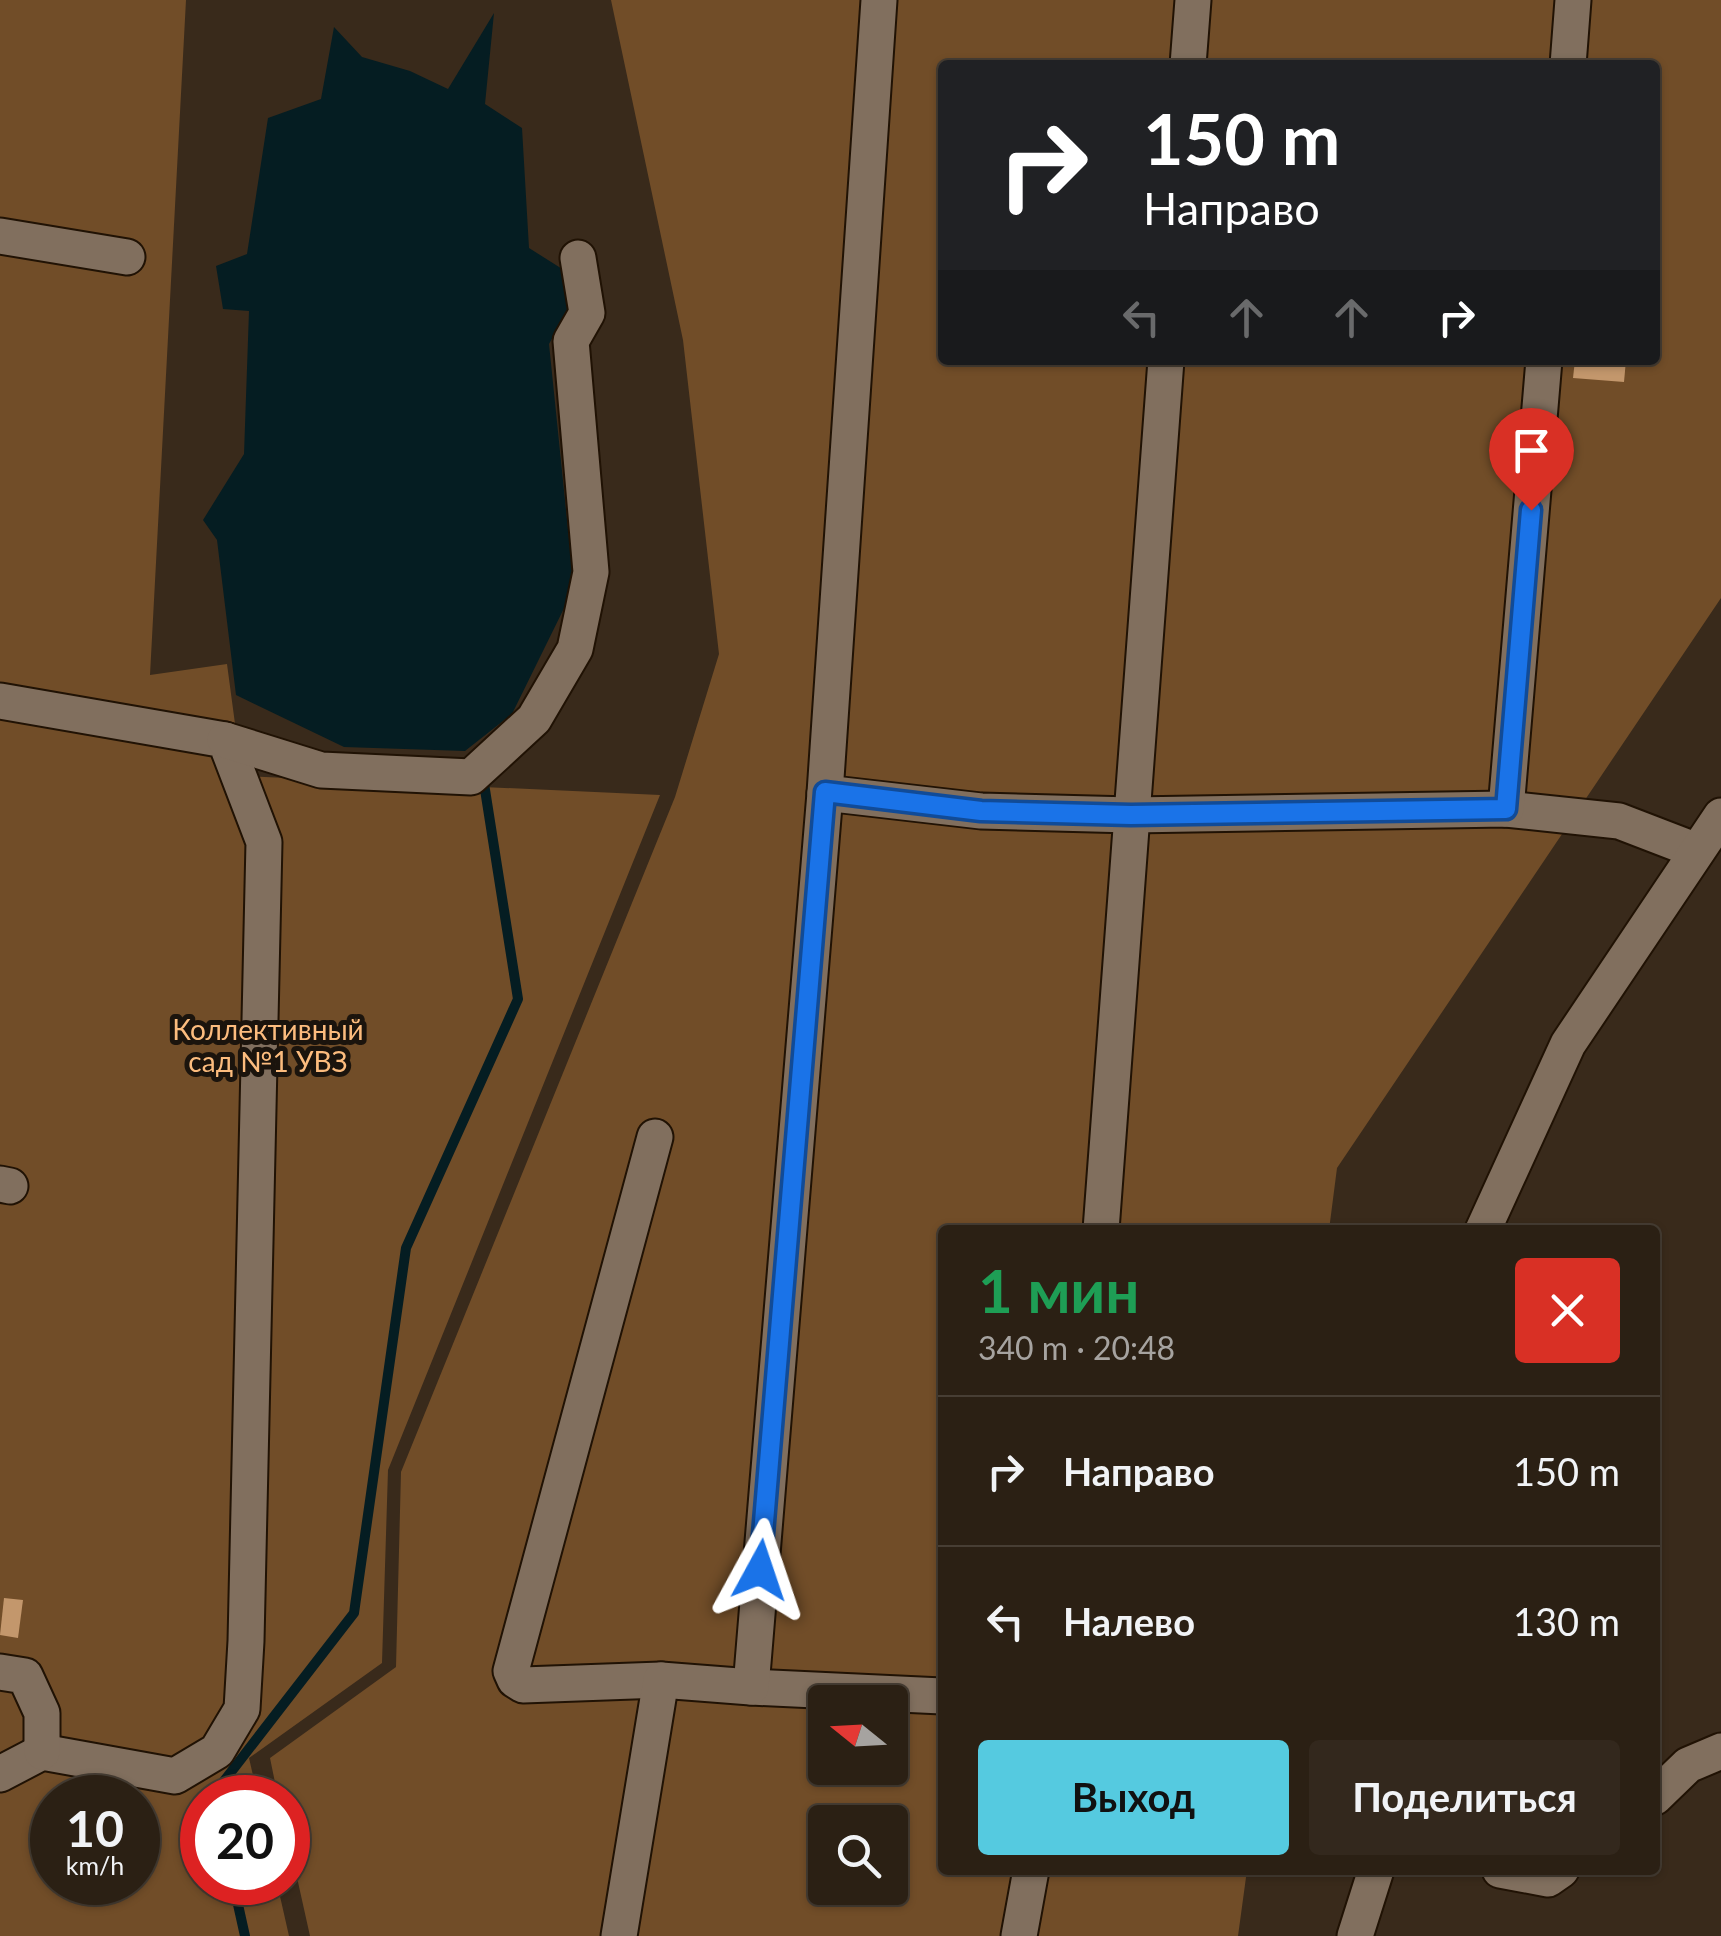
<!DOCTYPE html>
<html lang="ru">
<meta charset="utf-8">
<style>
:root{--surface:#2b2014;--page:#33281d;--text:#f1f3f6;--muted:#a6a3a0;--line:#473e34;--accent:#55cae0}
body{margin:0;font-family:Lato,sans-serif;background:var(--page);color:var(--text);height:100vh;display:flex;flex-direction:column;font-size:38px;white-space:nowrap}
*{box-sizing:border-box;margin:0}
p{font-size:32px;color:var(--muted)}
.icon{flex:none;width:55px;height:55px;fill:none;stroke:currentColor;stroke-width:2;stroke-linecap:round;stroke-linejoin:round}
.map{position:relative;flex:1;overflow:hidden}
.side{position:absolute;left:938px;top:1225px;width:722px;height:650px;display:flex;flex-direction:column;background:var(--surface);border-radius:10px;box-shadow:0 2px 8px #0004,0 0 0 2px var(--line)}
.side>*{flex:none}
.top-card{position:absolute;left:938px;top:60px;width:722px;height:305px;border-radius:10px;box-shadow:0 2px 8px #0004,0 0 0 2px var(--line);background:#202124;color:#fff;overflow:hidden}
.needle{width:65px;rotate:288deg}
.controls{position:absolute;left:808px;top:1685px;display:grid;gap:20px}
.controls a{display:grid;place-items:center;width:100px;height:100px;border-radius:10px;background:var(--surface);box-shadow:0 2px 8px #0004,0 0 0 2px var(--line);font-size:50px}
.speed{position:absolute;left:30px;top:1775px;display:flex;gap:20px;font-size:50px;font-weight:700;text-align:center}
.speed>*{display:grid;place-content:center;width:130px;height:130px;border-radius:50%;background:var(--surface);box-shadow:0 2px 8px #0004,0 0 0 2px var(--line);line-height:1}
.speed small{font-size:25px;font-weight:400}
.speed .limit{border:15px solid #d22;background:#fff;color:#111}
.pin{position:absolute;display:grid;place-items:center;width:85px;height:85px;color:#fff;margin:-102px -42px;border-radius:50% 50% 50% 0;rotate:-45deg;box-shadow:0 0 10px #0007}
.pin .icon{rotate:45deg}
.me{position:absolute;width:110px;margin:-55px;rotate:5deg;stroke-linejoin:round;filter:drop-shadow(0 0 8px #0008)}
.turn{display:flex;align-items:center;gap:35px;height:210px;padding:0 40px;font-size:45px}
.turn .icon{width:130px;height:130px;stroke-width:2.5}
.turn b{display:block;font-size:70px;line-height:85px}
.lanes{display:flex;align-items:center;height:95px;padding:0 40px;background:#0003;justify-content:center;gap:50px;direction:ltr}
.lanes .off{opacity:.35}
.round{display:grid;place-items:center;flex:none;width:105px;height:105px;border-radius:10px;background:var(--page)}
.summary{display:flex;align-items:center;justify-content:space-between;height:170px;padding:0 40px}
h1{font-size:60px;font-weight:700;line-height:75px;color:#1e9e55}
.primary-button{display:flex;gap:20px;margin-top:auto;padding:20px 40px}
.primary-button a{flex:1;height:115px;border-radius:10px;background:var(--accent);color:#111;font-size:40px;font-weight:700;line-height:115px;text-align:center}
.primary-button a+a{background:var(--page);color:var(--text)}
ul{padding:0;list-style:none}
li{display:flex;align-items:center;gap:30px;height:150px;padding:0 40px;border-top:2px solid var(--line)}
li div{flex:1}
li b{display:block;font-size:38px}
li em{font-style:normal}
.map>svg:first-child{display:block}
.green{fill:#714d28;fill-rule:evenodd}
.water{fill:#051d22}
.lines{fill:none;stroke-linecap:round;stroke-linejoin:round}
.stream{stroke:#051d22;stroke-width:10}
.building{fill:#c3976c}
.minor-casing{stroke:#201204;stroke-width:39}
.minor{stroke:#816f5e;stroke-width:35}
.route-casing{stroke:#114b97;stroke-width:25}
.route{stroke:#1a73e8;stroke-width:18}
.labels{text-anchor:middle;stroke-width:10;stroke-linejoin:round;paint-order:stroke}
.park-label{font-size:28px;fill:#fcbc7e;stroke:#1b140d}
</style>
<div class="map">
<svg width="1721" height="1936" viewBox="0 0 1721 1936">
<rect width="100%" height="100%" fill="#392a1b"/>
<g class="green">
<path d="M 0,0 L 186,0 L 150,675 L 227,664 L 242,776 L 660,795 L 388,1470 L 382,1663 L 249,1758 L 258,1797 L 202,1798 L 202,1882 L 277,1883 L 289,1936 L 0,1936 ZM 52,1798 L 138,1798 L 138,1882 L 52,1882 Z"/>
<path d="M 611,0 L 1721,0 L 1721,598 L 1337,1168 L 1329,1230 L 942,1230 L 942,1870 L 1247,1870 L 1238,1936 L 310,1936 L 288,1837 L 288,1798 L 278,1797 L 270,1758 L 396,1667 L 401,1472 L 675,797 L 719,654 L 683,340 ZM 942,65 L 1655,65 L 1655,360 L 942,360 ZM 825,1702 L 890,1702 L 890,1768 L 825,1768 ZM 825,1822 L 890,1822 L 890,1888 L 825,1888 Z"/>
</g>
<path class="water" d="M 494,13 L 485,104 L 522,128 L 529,248 L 567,272 L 573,301 L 549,344 L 574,588 L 512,714 L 465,751 L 344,747 L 236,695 L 217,540 L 203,520 L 244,454 L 249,311 L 223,309 L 216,266 L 247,254 L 268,118 L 321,99 L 334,27 L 362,57 L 410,71 L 448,89 Z"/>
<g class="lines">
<g class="stream">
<path d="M 215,1798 L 214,1794 L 354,1613 L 406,1248 L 518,999 L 483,777"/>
<path d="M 233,1882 L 245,1936"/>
</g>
</g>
<g class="building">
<path d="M 1575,360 L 1626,360 L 1624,382 L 1573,378 Z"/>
<path d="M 4,1598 L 23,1600 L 18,1638 L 0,1635 Z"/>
</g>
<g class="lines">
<defs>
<g id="minor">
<path d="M 1188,65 L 1193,0"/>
<path d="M 1568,65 L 1573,0"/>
<path d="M 0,236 L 127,257"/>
<path d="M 0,701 L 225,740 L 264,842 L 246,1641 L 242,1709 L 217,1751 L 175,1776 L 42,1752 L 0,1774"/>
<path d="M 225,740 L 321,770 L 471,777 L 534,719 L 575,649 L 591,572 L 571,341 L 587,313 L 578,258"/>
<path d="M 825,793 L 981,811 L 1131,815 L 1506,809 L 1619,821 L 1697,851"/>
<path d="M 1506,809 L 1544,360"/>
<path d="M 655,1137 L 511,1671 L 515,1680 L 523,1685 L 661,1680"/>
<path d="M 0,1184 L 10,1186"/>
<path d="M 1101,1230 L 1166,360"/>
<path d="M 1483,1230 L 1568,1044 L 1721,816"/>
<path d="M 0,1672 L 25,1676 L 42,1713 L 42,1752"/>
<path d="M 751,1687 L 942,1696"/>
<path d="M 1655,1797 L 1688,1765 L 1721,1751"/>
<path d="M 1500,1870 L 1548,1879 L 1561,1870"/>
<path d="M 619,1936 L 661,1680 L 751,1687 L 825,793 L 879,0"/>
<path d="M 1019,1936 L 1031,1870"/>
<path d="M 1355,1936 L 1376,1870"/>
</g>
</defs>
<use href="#minor" class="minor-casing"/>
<use href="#minor" class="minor"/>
</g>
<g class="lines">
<defs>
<path id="route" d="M 760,1570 L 825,792 L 981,811 L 1131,815 L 1506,809 L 1531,510"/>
</defs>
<use href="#route" class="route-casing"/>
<use href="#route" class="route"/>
</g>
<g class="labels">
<g class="park-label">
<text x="268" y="1040">Коллективный<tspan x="268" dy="32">сад №1 УВЗ</tspan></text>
</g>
</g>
</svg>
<div class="controls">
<a><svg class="needle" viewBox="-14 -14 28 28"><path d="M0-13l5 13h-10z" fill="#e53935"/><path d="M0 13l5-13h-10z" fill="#a6a3a0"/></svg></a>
<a><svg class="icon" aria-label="search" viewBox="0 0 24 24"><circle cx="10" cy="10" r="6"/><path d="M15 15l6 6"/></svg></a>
</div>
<div class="speed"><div>10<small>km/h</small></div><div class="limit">20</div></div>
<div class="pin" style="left:1531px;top:510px;background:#d93025"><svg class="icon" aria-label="arrive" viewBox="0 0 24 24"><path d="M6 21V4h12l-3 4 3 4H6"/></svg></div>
<svg class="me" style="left:760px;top:1570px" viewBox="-20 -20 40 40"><path d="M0-17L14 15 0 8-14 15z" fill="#1a73e8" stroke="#fff" stroke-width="4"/></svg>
<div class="top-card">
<div class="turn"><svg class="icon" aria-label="right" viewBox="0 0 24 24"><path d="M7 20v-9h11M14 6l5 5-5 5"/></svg><div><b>150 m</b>Направо</div></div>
<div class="lanes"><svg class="icon off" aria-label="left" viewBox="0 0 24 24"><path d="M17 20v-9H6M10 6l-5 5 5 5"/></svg><svg class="icon off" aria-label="ahead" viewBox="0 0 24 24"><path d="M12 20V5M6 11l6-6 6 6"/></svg><svg class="icon off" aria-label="ahead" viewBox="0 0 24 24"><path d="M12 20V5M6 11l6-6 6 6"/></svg><svg class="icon" aria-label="right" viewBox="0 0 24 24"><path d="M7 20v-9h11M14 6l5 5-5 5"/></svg></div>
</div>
<section class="side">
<div class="summary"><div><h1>1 мин</h1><p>340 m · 20:48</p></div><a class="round" style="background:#d93025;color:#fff"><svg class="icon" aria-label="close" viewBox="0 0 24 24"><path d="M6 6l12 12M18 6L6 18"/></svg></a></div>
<ul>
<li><svg class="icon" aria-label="right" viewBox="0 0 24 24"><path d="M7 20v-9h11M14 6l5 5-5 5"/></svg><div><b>Направо</b></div><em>150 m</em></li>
<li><svg class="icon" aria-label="left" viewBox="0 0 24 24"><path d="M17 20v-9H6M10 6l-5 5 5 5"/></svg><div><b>Налево</b></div><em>130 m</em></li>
</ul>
<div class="primary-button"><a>Выход</a><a>Поделиться</a></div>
</section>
</div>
